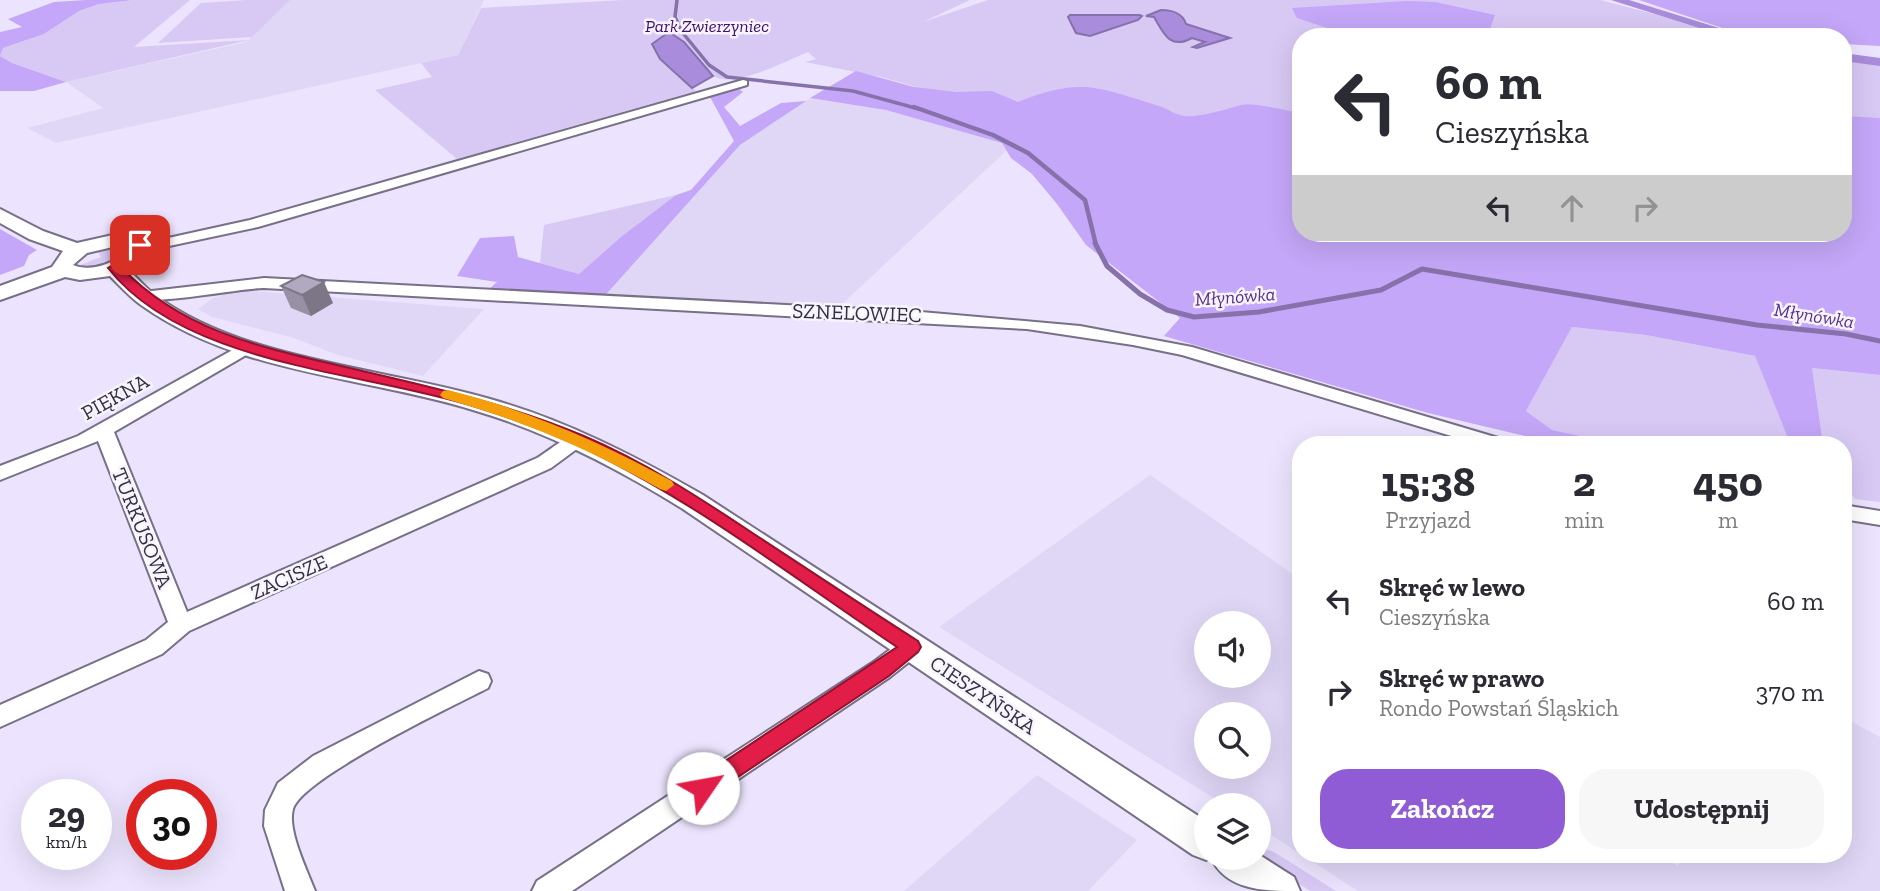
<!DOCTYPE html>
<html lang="pl">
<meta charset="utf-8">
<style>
:root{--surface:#fff;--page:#f7f7f7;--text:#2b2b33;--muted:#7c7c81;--accent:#8f5cd5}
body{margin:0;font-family:"Zilla Slab",serif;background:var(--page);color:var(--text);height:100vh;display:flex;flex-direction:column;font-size:26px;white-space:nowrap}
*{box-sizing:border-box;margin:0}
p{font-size:23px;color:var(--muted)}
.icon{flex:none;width:38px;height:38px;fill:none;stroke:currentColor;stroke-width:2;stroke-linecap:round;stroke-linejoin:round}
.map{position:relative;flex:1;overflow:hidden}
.side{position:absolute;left:1292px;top:436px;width:560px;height:427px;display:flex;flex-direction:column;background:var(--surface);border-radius:28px;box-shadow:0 7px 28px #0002}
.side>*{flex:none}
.banner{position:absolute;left:1292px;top:28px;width:560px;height:214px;border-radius:28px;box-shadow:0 7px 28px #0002;background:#fff;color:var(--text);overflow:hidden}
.tools{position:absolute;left:1194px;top:611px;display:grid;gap:14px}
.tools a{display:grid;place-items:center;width:77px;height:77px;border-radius:50%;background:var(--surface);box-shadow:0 7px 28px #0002;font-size:35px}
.speed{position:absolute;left:21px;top:779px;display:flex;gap:14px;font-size:35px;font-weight:700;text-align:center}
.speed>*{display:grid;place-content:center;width:91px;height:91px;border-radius:50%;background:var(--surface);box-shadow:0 7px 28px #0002;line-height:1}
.speed small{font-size:18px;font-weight:400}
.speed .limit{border:10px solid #d22;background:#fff;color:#111}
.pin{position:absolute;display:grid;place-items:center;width:60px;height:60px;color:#fff;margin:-30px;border-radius:14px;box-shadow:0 4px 10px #0006}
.me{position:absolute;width:77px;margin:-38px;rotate:57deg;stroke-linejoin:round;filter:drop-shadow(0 0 5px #0008)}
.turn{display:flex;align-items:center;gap:24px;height:147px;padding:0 28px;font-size:32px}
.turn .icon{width:91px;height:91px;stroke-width:2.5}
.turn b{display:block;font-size:49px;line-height:60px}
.lanes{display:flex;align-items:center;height:66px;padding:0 28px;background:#0003;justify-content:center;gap:35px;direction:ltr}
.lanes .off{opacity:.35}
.eta{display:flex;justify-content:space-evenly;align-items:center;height:119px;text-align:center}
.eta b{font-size:42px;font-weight:700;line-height:49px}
.button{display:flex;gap:14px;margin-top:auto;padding:14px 28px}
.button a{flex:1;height:80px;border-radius:28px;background:var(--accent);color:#fff;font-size:28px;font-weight:700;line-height:80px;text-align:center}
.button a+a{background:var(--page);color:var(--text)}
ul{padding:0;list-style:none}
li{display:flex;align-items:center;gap:21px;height:91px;padding:0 28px}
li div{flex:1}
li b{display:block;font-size:26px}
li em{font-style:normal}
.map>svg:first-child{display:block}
.built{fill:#e0d7f7;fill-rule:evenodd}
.green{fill:#d7c9f4}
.forest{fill:#c4a7f8}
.water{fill:#a98cdb;stroke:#8671ab;stroke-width:2}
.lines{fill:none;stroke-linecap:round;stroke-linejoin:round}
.stream-far2{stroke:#8671ab;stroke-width:3.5}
.stream-far1{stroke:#8671ab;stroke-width:4.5}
.stream{stroke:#8671ab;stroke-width:5}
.canal{fill:#a98cdb;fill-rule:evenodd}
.street-casing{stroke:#777086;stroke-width:4}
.secondary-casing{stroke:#777086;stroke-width:4}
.street{fill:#fff;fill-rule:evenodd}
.secondary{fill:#fff;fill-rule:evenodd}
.wall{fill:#9891a6}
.shaded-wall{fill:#7c7687}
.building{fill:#b1a9c1;stroke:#7c7687;stroke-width:2}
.route{fill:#e11d48;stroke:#92132f;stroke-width:2}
.slow{fill:#f59e0b}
.labels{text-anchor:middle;stroke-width:5;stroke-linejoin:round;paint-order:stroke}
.far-park-label{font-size:18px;font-style:italic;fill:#3f0f6e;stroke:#f7f4ff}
.far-water-label{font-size:19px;font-style:italic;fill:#582f8c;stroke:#f7f4ff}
.street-label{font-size:21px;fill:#34313b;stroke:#f7f4ff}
</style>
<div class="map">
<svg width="1880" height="891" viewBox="0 0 1880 891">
<rect width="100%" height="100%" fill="#ece4fe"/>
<g class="built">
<path d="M 290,0 L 484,0 L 458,55 L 56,143 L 27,128 L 103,108 L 66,82 L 246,42 Z"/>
<path d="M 810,98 L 886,110 L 967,131 L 1002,143 L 1006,151 L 839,307 L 601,300 L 740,145 Z"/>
<path d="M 239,290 L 484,309 L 423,376 L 338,355 L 291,337 L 212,317 L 198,309 L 213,298 Z"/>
<path d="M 1150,475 L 1300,579 L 1300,854 L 1258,826 L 1258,805 L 1225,805 L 939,627 ZM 1258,623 L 1258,676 L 1206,676 L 1206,623 ZM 1258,714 L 1258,766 L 1206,766 L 1206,714 Z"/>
<path d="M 1843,717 L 1880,737 L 1880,891 L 1358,891 L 1301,854 L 1656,854 L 1678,866 L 1686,854 L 1843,854 Z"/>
<path d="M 1037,775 L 1137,840 L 1088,891 L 904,891 Z"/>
</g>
<g class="green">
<path d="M 133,0 L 190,0 L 134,47 L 249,40 L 66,82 L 12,63 L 0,56 L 3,48 L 44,34 L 79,11 L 99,4 Z"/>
<path d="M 246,0 L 290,0 L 252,37 L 158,43 L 201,3 Z"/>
<path d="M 622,0 L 970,0 L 923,22 L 988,0 L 1600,0 L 1743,37 L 1300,37 L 1300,140 L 934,92 L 881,77 L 805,62 L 816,59 L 808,52 C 787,60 730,92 711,74 C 696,59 688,44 669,32 L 652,45 L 660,59 L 696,91 L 457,159 L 375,90 L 432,77 L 421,63 L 458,55 L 481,8 Z"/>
<path d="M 1843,59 L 1880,62 L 1880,119 L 1843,119 Z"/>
<path d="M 676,195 L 622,236 L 579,274 L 540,263 L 544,225 Z"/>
<path d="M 115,246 L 127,250 C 119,265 95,269 80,265 L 101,257 L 98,252 L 80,257 L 88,252 Z"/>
<path d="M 1572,327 L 1646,335 L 1755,356 L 1787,436 L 1823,442 L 1812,368 L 1880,375 L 1880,502 L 1855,499 L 1843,483 L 1843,444 L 1619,444 L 1552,430 L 1526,411 Z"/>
<path d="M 1265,849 L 1274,852 L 1336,891 L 1310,891 L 1258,857 L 1258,850 Z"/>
</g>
<g class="forest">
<path d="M 86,0 L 133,0 L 99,4 L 79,11 L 44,34 L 3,48 L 0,56 L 12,63 L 66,82 L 34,91 L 0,91 L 0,32 L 22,27 L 8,19 L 54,2 Z"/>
<path d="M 1639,0 L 1880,0 L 1880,46 L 1843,44 L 1843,37 L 1749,37 Z"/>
<path d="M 1407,1 L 1435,2 L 1495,15 L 1487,37 L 1404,34 L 1355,37 L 1297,18 L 1292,8 Z"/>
<path d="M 856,71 L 914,87 L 956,92 L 992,91 L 1018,102 C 1082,77 1096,87 1159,106 C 1167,108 1175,115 1184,116 C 1198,118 1227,109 1241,105 C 1253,102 1282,110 1295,112 L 1292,123 L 1300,131 L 1300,233 L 1843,233 L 1843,116 L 1880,118 L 1880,375 L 1812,368 L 1823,443 L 1787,436 L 1755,356 L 1646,335 L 1572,327 L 1526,411 L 1552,430 L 1619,444 L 1558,444 L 1428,413 L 1164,336 L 1180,318 L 1086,245 L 1057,204 L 1032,174 L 1011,158 L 1002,143 L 886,110 L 810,98 Z"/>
<path d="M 738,88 L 743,92 L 724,107 L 740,126 L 781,103 L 806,101 L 740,145 L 601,300 L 486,292 L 497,282 L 457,276 L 480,238 L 514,236 L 518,257 L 579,274 L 622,236 L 676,195 L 691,190 L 734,141 L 709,95 Z"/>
<path d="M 0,229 L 37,250 L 29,255 L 24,266 L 0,275 Z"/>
</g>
<g class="water">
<path d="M 1161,10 C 1171,10 1183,13 1186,24 L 1230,38 L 1197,48 L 1193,47 L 1205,42 L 1192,38 C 1170,50 1164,34 1154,17 L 1146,16 Z"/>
<path d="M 1070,15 L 1140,15 L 1142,16 L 1138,20 L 1090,36 L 1076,33 L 1068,17 Z"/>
<path d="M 669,32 L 684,42 L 713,76 L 692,88 L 660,59 L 652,44 Z"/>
</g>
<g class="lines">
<path class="stream-far2" d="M 677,0 L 675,17 L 682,32 L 709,65 L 727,77 L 853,91 L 919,109"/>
<path class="stream-far1" d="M 914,107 L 993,135 L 1028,153 L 1085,200 L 1096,245"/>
<path class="stream" d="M 1095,243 L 1107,266 L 1140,294 L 1167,310 L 1194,317 L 1259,312 L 1381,290 L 1422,269 L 1757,325 L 1846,334 L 1880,341"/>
<g class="canal">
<path d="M 1611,0 L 1629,0 L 1748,37 L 1728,37 Z"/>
<path d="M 1843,53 L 1880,58 L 1880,66 L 1843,61 Z"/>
</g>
<defs>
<g id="street">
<path d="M 743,80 L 747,81 L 747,85 L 258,227 L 141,252 L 134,248 L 141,244 L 250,220 Z"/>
<path d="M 264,278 L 921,312 L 1080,326 L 1192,347 L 1505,440 L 1508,444 L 1478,444 L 1182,355 L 1133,345 L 1027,329 L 264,288 C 242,288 145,307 135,297 L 143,292 Z"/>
<path d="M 247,342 L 256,347 L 253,351 L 114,432 L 187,612 L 537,458 C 551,450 569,431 586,436 L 589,440 L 551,468 L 189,631 L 162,654 L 0,727 L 0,705 L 146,640 L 168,622 L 98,441 L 0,480 L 0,466 L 78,436 Z"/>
<path d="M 1843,505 L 1880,511 L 1880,525 L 1843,519 Z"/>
<path d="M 911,638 L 919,640 L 923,647 L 919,654 L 890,677 L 572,891 L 532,891 L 537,881 L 872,663 L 903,640 Z"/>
<path d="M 479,671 L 488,674 L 491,681 L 488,688 C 453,706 302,778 293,809 C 287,830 307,870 315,891 L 285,891 L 264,826 L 265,810 L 278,783 L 313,756 Z"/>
</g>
<path id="secondary" d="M 0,209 L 43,231 L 77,243 L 117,234 L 145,239 L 151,248 L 142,260 L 128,269 C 137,278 145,287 155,295 C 243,361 386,368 490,399 C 565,420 635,456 703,495 L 1206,821 L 1206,858 L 1258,858 L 1258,854 L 1294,877 L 1300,891 C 1264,891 1227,891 1211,858 L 1206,860 L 1193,855 L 683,509 C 617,468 548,432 473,410 C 363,376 237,374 141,305 C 130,297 120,286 110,276 L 80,280 L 65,277 L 0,300 L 0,286 L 52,267 L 63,251 L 29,239 L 0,223 ZM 117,246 L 131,248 C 118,262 92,273 73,265 L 87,253 Z"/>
</defs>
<use href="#street" class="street-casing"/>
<use href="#secondary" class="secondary-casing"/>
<use href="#street" class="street"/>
<use href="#secondary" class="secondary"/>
</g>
<path class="wall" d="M 281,286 L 333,303 L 311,316 L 291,308 Z"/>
<path class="shaded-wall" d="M 324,282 L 333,303 L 311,316 L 302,295 Z"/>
<path class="building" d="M 302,275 L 324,282 L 302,295 L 281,286 Z"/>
<path class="route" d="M 140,241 L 144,242 L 147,248 L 141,258 L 122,268 C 189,338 281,351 371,373 C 444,390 516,407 584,436 C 645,462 700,498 754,534 C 809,570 863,606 918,641 L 921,647 L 918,652 L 889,676 L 711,795 L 703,798 L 695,795 L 692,788 L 695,781 L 897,647 C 792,577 690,497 575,444 C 544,430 509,417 476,407 C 363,371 185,366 108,268 L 132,253 L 134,245 Z"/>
<path class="slow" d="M 448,390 C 528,410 600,442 672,481 L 674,485 L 666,491 L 660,489 C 587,448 523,421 443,398 L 440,395 L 443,391 Z"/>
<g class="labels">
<g class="far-park-label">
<text x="707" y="32">Park Zwierzyniec</text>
</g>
<g class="far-water-label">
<text transform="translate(1235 296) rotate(-4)" y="7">Młynówka</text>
<text transform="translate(1814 315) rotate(9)" y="7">Młynówka</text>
</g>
<g class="street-label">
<text transform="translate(857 313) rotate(2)" y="7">SZNELOWIEC</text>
<text transform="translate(115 397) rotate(-29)" y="7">PIĘKNA</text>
<text transform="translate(142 528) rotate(68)" y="7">TURKUSOWA</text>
<text transform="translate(289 577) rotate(-24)" y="7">ZACISZE</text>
<text transform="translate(983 695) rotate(34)" y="7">CIESZYŃSKA</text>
</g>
</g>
</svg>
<div class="tools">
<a><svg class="icon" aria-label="sound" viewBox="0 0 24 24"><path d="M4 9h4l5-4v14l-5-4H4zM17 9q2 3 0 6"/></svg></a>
<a><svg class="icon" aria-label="search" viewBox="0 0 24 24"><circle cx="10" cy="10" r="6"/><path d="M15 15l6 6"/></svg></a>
<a><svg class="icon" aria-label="layers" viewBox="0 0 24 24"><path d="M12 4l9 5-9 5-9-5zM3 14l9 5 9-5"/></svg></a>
</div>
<div class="speed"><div>29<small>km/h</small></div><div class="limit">30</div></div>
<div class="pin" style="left:140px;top:245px;background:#d93025"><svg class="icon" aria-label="arrive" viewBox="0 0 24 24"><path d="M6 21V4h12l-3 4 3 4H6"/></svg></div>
<svg class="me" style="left:703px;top:788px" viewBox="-20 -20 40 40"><circle r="19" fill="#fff"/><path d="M0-13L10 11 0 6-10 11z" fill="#e11d48"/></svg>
<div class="banner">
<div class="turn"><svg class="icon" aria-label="left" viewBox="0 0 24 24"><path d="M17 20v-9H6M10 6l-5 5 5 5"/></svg><div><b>60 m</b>Cieszyńska</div></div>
<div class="lanes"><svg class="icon" aria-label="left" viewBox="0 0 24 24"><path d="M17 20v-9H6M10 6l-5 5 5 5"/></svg><svg class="icon off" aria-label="ahead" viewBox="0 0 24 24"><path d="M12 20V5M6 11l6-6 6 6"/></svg><svg class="icon off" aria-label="right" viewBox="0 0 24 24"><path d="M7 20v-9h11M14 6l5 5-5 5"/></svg></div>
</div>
<section class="side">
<div class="eta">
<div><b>15:38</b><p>Przyjazd</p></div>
<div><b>2</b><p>min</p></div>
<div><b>450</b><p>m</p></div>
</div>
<ul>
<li><svg class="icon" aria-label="left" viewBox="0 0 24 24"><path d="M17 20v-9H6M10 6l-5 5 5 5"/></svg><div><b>Skręć w lewo</b><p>Cieszyńska</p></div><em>60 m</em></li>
<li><svg class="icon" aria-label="right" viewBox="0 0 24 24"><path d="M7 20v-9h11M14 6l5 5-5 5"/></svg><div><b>Skręć w prawo</b><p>Rondo Powstań Śląskich</p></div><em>370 m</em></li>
</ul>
<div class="button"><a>Zakończ</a><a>Udostępnij</a></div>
</section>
</div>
